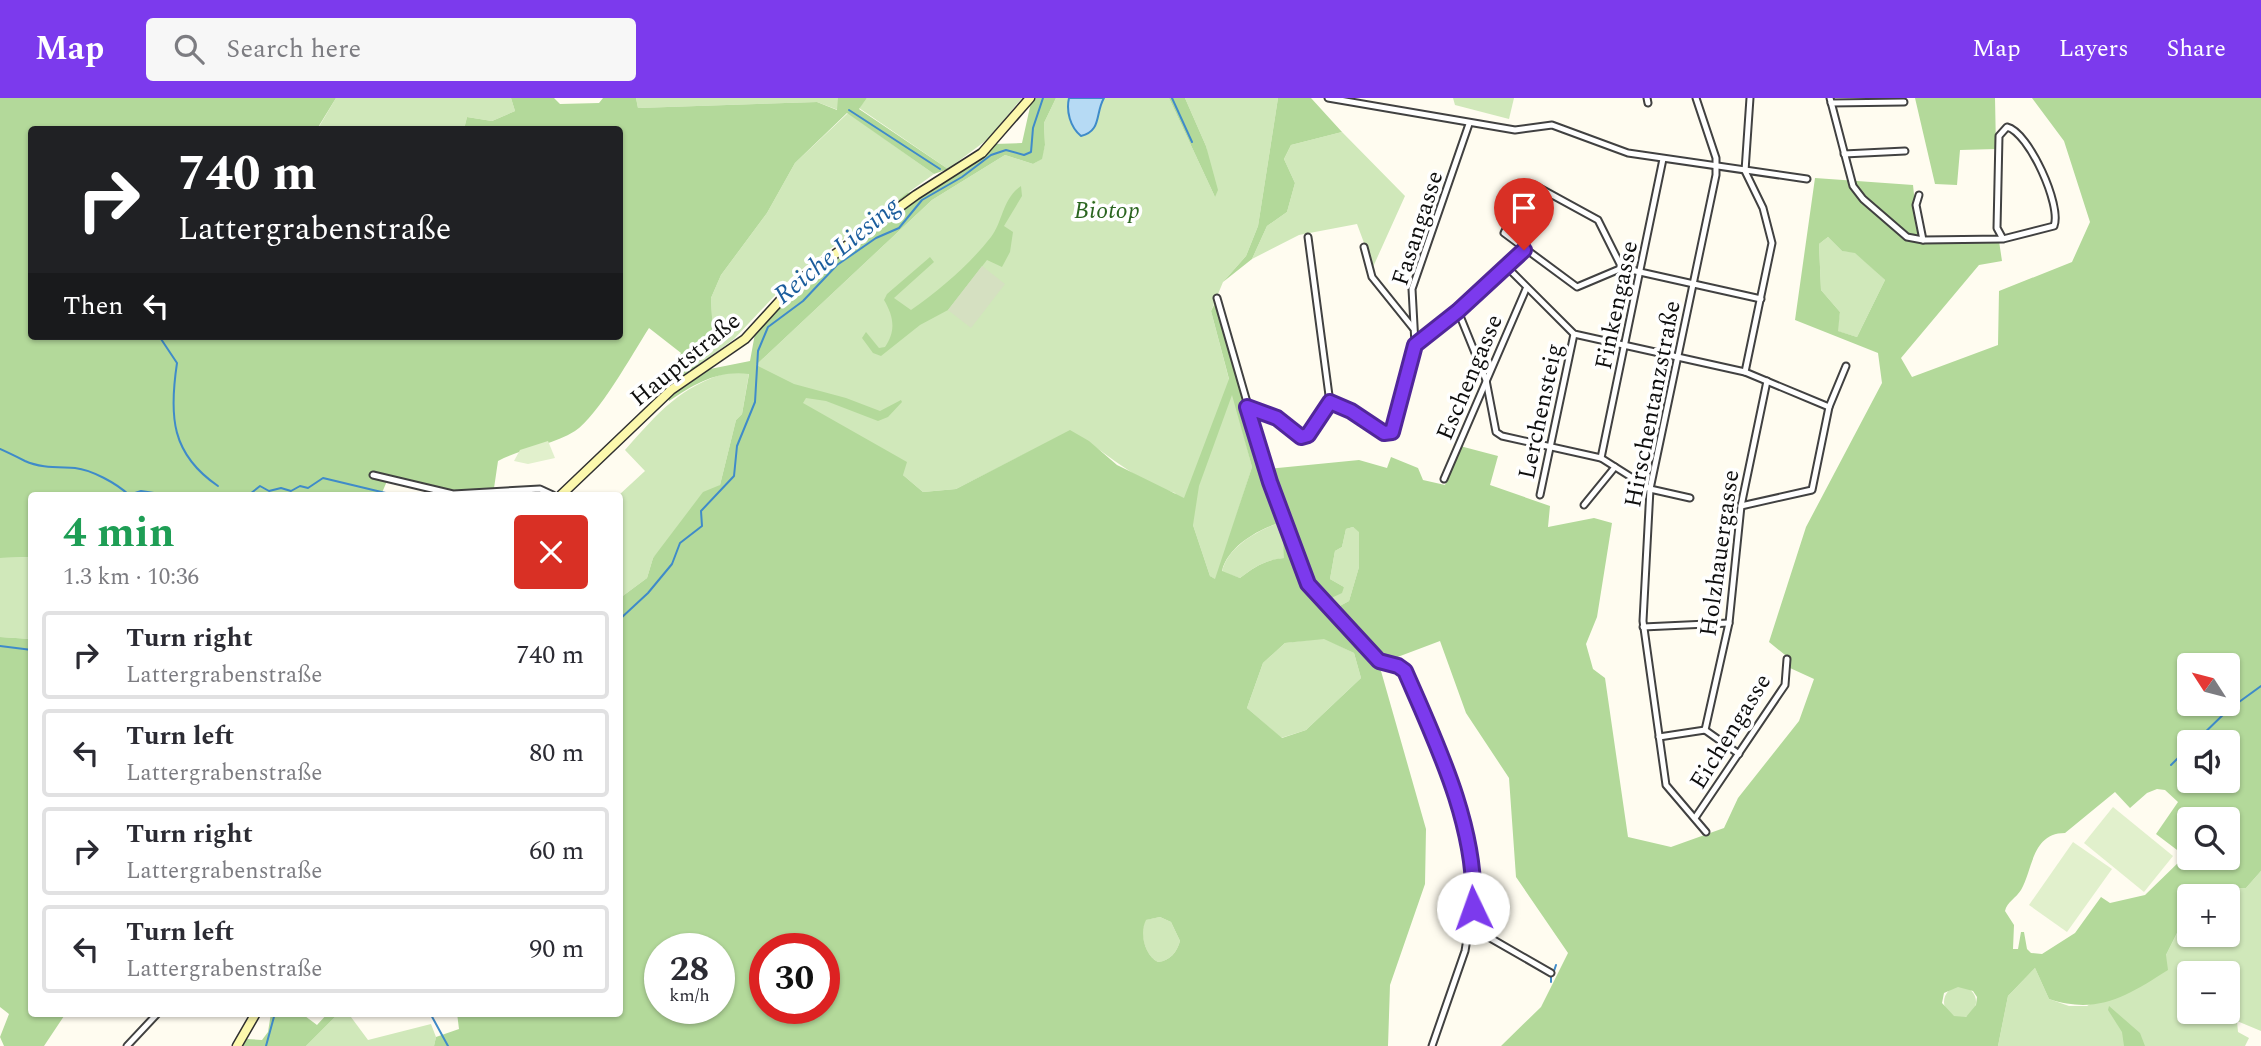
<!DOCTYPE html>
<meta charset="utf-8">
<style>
:root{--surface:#fff;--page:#f7f7f7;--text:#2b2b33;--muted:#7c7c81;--line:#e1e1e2;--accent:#7c3aed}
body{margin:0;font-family:Spectral,serif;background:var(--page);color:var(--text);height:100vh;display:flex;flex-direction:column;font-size:26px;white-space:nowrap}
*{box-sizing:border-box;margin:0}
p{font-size:23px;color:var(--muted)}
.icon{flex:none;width:38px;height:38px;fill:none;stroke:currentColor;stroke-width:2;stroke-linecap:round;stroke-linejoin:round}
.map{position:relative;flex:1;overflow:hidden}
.panel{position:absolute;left:28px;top:394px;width:595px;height:525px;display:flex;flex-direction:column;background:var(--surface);border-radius:7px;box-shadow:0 2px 5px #0004}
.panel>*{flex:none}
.guide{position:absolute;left:28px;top:28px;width:595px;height:214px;border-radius:7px;box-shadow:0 2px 5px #0004;background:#202124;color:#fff;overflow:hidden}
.needle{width:46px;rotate:306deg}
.buttons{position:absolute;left:2177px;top:555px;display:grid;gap:14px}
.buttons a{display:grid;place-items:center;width:63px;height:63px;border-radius:7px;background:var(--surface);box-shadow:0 2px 5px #0004;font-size:35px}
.speed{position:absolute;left:644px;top:835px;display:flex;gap:14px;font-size:35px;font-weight:700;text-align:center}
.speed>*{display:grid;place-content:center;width:91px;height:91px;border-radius:50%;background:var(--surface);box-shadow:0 2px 5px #0004;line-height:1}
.speed small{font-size:18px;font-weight:400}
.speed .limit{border:10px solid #d22;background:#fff;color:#111}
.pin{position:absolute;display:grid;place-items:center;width:60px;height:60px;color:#fff;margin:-72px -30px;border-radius:50% 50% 50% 0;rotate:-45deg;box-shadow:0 0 7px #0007}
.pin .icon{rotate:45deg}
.me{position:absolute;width:77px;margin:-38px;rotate:357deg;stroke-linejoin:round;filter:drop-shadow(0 0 5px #0008)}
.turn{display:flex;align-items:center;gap:24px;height:147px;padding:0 35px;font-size:32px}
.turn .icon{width:91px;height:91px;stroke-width:2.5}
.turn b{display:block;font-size:49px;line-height:60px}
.then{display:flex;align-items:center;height:66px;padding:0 35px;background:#0003;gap:14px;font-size:26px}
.round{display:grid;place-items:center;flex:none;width:74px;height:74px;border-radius:7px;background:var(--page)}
.head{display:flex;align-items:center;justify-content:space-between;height:119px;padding:0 35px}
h1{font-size:42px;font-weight:700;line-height:52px;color:#1e9e55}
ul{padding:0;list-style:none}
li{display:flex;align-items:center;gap:21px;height:88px;margin:0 14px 10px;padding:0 21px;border:4px solid var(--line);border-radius:7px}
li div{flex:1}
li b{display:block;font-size:26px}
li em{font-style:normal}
header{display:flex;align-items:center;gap:42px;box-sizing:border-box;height:98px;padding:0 35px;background:var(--accent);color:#fff}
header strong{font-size:33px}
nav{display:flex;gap:38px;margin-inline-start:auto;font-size:24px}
.search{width:490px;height:63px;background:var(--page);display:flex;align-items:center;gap:18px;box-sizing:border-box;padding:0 24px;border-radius:7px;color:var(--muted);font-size:26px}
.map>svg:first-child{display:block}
.green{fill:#d0e8ba;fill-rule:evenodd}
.forest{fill:#b3d99a;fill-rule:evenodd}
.cemetery{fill:#d5e0c1}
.pitch{fill:#e1f0cc}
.water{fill:#b6daf4;stroke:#3f8bc9;stroke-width:2}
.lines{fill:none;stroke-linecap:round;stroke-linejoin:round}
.stream{stroke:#3f8bc9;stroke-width:2}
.minor-casing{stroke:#414141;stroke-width:9}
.secondary-casing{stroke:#303030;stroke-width:11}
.minor{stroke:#fff;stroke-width:5}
.secondary{stroke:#fcf8ad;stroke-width:8}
.route-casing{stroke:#51269a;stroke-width:18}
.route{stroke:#7c3aed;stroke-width:12}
.labels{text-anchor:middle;stroke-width:7;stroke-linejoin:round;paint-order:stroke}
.park-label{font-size:24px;font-style:italic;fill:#2b6520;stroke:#fff}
.street-label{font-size:24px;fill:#0e0e0e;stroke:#fff}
.water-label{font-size:26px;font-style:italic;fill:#1b5d9d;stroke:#fff}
</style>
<header>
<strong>Map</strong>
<div class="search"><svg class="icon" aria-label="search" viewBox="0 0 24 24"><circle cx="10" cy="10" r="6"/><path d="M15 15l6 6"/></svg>Search here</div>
<nav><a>Map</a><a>Layers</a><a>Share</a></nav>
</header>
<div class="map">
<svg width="2261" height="948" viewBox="0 0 2261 948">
<rect width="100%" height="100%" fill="#fffcf0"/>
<g class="green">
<path d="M 336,0 L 511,0 L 515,13 L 492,23 L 467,19 L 464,31 L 317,32 Z"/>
<path d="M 636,0 L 838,0 L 838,12 L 817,4 L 638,10 Z"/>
<path d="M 867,0 L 1022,0 L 988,41 L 948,71 L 859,10 Z"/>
<path d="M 1056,0 L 1169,0 L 1215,99 L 1206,48 L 1185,0 L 1278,0 L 1258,128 L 1246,158 L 1223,184 L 1211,213 L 1252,369 L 1216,482 L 1210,478 L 1193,427 L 1175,395 C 1134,383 1106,353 1070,333 L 956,391 L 923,394 L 903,377 L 791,302 L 756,267 L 932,102 L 1005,57 L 1033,66 L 1041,61 L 1045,47 L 1044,25 Z"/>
<path d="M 1453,0 L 1514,0 L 1509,21 L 1455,7 Z"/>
<path d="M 848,15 L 934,76 L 794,177 L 734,241 L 698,268 L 696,263 L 713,238 L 711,200 L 721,177 L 767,115 L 795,65 Z"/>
<path d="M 1342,34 L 1405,98 L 1373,169 L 1357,126 L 1299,137 L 1252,161 L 1267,128 L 1287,114 L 1295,85 L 1284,61 L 1291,47 Z"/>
<path d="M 1828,139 L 1842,153 L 1855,154 L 1885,182 L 1857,239 L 1837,233 L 1840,214 L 1821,192 L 1819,146 Z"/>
<path d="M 729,274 L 749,275 L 742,316 L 736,322 L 720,387 L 653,460 L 647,480 L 620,500 L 621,427 L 619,397 L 645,373 L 625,352 C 659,314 679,289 729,274 Z"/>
<path d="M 1276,426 L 1283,443 L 1285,460 C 1265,462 1254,469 1240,480 L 1222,474 C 1227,450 1255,434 1276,426 Z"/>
<path d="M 1353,429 L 1359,433 L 1359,469 L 1349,503 L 1336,510 L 1327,502 L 1344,489 L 1330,481 L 1335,453 L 1342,449 L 1346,431 Z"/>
<path d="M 31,459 L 31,541 L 0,539 L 0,460 Z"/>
<path d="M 1324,540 L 1354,555 L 1361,580 L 1306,632 L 1281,640 L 1247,610 L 1263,565 L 1285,545 Z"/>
<path d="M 2261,773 L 2261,933 L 2237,923 L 2238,934 L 2249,940 L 2245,948 L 1998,948 L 2008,898 L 2035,870 L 2049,901 L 2069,908 L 2087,908 L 2166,857 L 2179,831 L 2189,836 L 2228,836 L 2228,799 L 2240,790 L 2246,790 ZM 2189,875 L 2228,875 L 2228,914 L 2189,914 Z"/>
<path d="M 1160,819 L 1171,824 L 1180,843 C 1177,854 1170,863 1158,864 C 1145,858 1139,835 1145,822 Z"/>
<circle cx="1960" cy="904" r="16"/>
<path d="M 339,915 L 348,915 L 368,942 L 431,926 L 436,939 L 434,948 L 306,948 Z"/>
</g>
<g class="forest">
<path d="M 0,0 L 336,0 L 317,31 L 32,32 L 32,238 L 620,238 L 620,32 L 464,31 L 467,19 L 492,23 L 515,13 L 511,0 L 554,0 L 560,6 L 599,5 L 603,0 L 636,0 L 638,10 L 817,4 L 837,12 L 838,0 L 867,0 L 859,11 L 948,71 L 934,76 L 847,15 L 795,65 L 767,115 L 721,177 L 711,200 L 713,238 L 696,263 L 698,268 L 667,292 L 666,282 L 681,255 L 649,230 C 633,255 598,318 575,333 C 553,347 522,350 498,363 L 493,397 L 387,383 L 381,397 L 32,397 L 31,459 L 0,460 Z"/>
<path d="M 1032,0 L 1056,0 L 1044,25 L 1045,47 L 1042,61 L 1033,66 L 1005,57 L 932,102 L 756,267 L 794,286 L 846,300 L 880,313 L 901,302 L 902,304 L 888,319 L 878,323 L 826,303 L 806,300 L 803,305 L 907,364 L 903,377 L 923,394 L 956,391 L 1070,332 L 1089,343 L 1117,367 L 1184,400 L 1229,281 L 1211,213 L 1216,203 L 1268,371 L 1359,362 L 1387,370 L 1391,359 L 1418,370 L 1423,382 L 1445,387 L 1460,348 L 1498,358 L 1490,387 L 1550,408 L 1548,429 L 1594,420 L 1612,425 L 1597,519 L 1586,546 L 1593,571 L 1605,580 L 1628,739 L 1671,749 L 1724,730 L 1738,700 L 1799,623 L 1814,581 L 1790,570 L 1790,561 L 1769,544 L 1806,429 L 1882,285 L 1878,255 L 1795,222 L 1815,80 L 1913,87 L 1919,145 L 1999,143 L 2002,163 L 1979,167 L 1901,260 L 1912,279 L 1998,247 L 1999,193 L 2072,164 L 2090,124 L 2064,43 L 2032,0 L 2261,0 L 2261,773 L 2246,790 L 2240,790 L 2228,799 L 2189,798 L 2189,834 L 2179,831 L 2166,857 L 2168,872 C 2127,898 2098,917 2049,901 L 2035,870 L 2008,898 L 1998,948 L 1501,948 L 1541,909 L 1568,855 L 1516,779 L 1509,680 L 1466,615 L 1440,543 L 1379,566 L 1426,731 L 1425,786 L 1390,887 L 1388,948 L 434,948 L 436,939 L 459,931 L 457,915 L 620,915 L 620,500 L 647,480 L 653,460 L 703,394 L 720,387 L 736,322 L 742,316 L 749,276 C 717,272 695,286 669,303 L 668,296 L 700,273 L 750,263 L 756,230 L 805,180 L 890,108 L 907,95 L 933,88 L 994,46 L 1022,45 ZM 1828,139 L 1842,153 L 1855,155 L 1885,182 L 1857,239 L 1838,233 L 1840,214 L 1821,192 L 1819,146 ZM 1232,297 L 1252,369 L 1215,481 L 1210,478 L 1193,427 L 1199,388 ZM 1276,426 L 1283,443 L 1284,460 C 1265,462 1254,469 1240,480 L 1222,473 C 1227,450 1255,433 1276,426 ZM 1353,429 L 1359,434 L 1359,469 L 1349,503 L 1336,510 L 1327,502 L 1342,495 L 1344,489 L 1330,481 L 1335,453 L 1342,449 L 1346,431 ZM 1324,541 L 1354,555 L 1361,580 L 1306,632 L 1282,640 L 1247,610 L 1263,565 L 1285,545 ZM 2189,567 L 2228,567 L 2228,606 L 2189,606 ZM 2189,644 L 2228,644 L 2228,682 L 2189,682 ZM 2157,691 L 2165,692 L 2178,704 L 2156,736 L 2181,755 L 2182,761 L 2145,797 L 2110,805 L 2101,799 L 2075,835 L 2042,856 L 2031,855 L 2027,851 L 2024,834 L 2021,834 L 2018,851 L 2013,851 L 2014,827 L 2005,813 C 2007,804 2016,800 2021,792 C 2033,771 2032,735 2065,735 L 2115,694 L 2130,710 L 2147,695 ZM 2189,721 L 2228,721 L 2228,760 L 2189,760 ZM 1160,819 L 1171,824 L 1180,843 C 1177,854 1170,863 1158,864 C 1145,858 1139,835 1146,822 ZM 660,850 L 719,850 L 719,910 L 660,910 ZM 765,850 L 824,850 L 824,910 L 765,910 ZM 1958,889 L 1973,893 L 1977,899 L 1976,907 L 1966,919 L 1954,918 L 1942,905 L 1944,895 Z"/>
<path d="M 1169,0 L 1185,0 L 1206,48 L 1218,92 L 1215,99 Z"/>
<path d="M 1278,0 L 1311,0 L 1342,34 L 1291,47 L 1284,61 L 1295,85 L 1287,114 L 1267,128 L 1252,161 L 1223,184 L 1246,158 L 1258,128 Z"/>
<path d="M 1915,0 L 1995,0 L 1996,51 L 1960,52 L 1957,87 L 1935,86 Z"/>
<path d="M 1021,88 L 1022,98 L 1004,128 L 1013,134 L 1010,154 L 1002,169 L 987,162 L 948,212 L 920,227 L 881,258 L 873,255 L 862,240 L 866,234 L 879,250 L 885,249 C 896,233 894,219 884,202 L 887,196 L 930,159 L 934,164 L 894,200 L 911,212 C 941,191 969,167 991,139 C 1003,124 1002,101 1021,88 Z"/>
<path d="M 0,539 L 31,541 L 32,915 L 66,915 L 44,948 L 4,948 L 0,939 L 9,916 L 0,909 Z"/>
<path d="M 2109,908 L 2140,935 L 2145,948 L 2124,948 L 2122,934 L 2108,912 Z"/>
<path d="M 271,915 L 301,915 L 317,927 L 328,915 L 339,915 L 306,948 L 243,948 L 247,941 L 262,942 L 268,934 Z"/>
</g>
<path class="cemetery" d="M 982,168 L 1005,186 L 971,230 L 948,212 Z"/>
<g class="pitch">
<path d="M 548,343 L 555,360 L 528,366 L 514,363 L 520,352 Z"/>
<path d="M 2113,709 L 2173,758 L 2144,794 L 2084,745 Z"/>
<path d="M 2073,744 L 2112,771 L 2067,834 L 2029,807 Z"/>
</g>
<path class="water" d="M 1069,0 L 1104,0 C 1095,15 1102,33 1081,38 C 1070,29 1066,13 1069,0 Z"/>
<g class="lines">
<g class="stream">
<path d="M 1172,0 L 1192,44"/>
<path d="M 849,12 L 940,71"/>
<path d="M 159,238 L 177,265 C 169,318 171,356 218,388"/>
<path d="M 0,351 C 9,355 17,359 25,363 C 40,370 58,369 75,370 C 92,372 116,385 129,397 L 141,393 L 167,397"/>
<path d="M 250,396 L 260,388 L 269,393 L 281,390 L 291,393 L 300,388 L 308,390 L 323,380 L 394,397"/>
<path d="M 620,521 L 648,495 L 672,466 L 680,445 L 702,428 L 701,413 L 734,378 L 737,348 L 755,304 L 758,253 L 768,229 L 803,203 L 837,167 L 876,140 L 899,130 L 922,102 L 962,79 L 991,57 L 1006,52 L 1024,57 L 1031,54 L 1033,30 L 1043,0"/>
<path d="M 0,548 L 32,552"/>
<path d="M 2195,644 L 2228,612 L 2261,588"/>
<path d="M 2171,667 L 2189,649"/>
<path d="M 1554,873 L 1556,867"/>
<path d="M 1551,884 L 1551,879"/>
<path d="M 430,915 L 448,948"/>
<path d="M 266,948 L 275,915"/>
</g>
<defs>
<g id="minor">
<path d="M 1328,0 L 1515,32 L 1552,27 L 1628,55 L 1807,81"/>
<path d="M 1647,0 L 1648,5"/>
<path d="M 1696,0 L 1716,60 L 1716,77 L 1650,391 L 1643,523 L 1666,687 L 1706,734"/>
<path d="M 1830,0 L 1853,88 L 1863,101 L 1907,139 L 1923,142 L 2003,141 L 2054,128 C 2062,108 2029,34 2007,29 L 1999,38 L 1997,130 L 2003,141"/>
<path d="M 1831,5 L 1904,4"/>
<path d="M 1844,56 L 1905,53"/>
<path d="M 1919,97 L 1916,107 L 1923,142"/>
<path d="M 1308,139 L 1330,305"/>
<path d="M 1364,149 L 1372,179 L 1413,230"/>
<path d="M 1507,169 L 1574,236 L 1745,274 L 1829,309"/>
<path d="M 1622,170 L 1577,189 L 1504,135 L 1526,90 L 1534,87 L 1598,122 L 1622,170 L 1761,201"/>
<path d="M 1217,200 L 1270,384 L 1305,479 L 1377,561 L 1404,572 L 1451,676 L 1474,798 L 1465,853 L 1432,948"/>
<path d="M 1458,213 L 1486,282 L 1496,334 L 1502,338 L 1601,360 L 1650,391 L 1690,400"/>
<path d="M 1415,246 L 1412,191 L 1469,26"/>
<path d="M 1745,274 L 1772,145 L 1763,110 L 1745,73 L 1750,0"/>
<path d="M 1247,309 L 1277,320 L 1301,339 L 1308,337 L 1330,305 L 1351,313 L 1384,335 L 1392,334 L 1415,246 L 1458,213 L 1524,152"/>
<path d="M 1601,360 L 1663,61"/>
<path d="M 373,377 L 453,396 L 540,391 L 553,397"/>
<path d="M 1444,381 L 1526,191"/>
<path d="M 1540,397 L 1574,236"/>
<path d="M 1584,407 L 1615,369"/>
<path d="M 1741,408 L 1812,392 L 1829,309 L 1846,268"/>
<path d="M 1643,529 L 1729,525"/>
<path d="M 1705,632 L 1729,525 L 1741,408 L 1767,283"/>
<path d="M 1659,639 L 1705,632 L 1739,656"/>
<path d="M 1695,720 L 1785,587 L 1787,561"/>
<path d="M 1474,813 L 1485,837 L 1551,875"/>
<path d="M 127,948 L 158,915"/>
</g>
<g id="secondary">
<path d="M 561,397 L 671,292 L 745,241 L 797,184 L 916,97 L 982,55 L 1030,0"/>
<path d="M 237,948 L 256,915"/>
</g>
</defs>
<use href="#minor" class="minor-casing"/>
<use href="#secondary" class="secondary-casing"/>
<use href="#minor" class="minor"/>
<use href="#secondary" class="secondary"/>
</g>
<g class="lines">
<defs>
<path id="route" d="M 1473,810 C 1478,731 1436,644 1405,573 L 1398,568 L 1379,563 L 1308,486 L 1270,384 L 1247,309 L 1277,320 L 1301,339 L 1308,337 L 1330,304 L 1351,313 L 1384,335 L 1392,334 L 1415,247 L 1458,213 L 1524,152"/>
</defs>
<use href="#route" class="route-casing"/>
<use href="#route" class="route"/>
</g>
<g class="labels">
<g class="park-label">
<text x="1107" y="120">Biotop</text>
</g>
<g class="street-label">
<text transform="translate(1417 130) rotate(-72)" y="8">Fasangasse</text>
<text transform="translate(1616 207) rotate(-78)" y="8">Finkengasse</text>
<text transform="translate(685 261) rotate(-39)" y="8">Hauptstraße</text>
<text transform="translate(1469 279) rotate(-67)" y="8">Eschengasse</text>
<text transform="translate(1652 306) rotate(-79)" y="8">Hirschentanzstraße</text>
<text transform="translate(1540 313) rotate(-78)" y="8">Lerchensteig</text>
<text transform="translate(1719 455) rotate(-82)" y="8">Holzhauergasse</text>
<text transform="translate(1730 633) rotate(-58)" y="8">Eichengasse</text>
</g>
<g class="water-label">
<text transform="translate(836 152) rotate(-39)" y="9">Reiche Liesing</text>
</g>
</g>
</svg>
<div class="buttons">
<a><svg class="needle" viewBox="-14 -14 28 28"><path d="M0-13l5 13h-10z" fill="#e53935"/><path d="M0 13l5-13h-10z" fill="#7c7c81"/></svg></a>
<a><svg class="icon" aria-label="sound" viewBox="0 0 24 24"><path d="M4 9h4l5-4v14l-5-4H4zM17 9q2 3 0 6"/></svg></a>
<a><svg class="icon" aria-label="search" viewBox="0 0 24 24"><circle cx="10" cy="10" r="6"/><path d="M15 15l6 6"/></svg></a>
<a>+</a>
<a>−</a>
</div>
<div class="speed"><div>28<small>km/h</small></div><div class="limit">30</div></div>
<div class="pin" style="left:1524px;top:152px;background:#d93025"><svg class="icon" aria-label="arrive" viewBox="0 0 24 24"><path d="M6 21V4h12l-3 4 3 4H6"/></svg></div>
<svg class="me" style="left:1473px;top:810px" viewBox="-20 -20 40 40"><circle r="19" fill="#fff"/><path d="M0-13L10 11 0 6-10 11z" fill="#7c3aed"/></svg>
<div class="guide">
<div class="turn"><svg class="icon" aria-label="right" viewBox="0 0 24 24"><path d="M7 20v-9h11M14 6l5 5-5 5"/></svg><div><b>740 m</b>Lattergrabenstraße</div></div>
<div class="then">Then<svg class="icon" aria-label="left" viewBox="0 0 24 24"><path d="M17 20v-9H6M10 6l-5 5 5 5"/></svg></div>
</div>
<section class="panel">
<div class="head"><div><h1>4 min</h1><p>1.3 km · 10:36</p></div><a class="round" style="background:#d93025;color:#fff"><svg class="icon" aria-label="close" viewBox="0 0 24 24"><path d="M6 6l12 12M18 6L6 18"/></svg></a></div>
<ul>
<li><svg class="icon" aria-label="right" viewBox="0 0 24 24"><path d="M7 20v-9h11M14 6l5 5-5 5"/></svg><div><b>Turn right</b><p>Lattergrabenstraße</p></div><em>740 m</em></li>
<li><svg class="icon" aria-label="left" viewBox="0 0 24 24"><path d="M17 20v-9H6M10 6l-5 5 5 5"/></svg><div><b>Turn left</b><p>Lattergrabenstraße</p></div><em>80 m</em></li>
<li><svg class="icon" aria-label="right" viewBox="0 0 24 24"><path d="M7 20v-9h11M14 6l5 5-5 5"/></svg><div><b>Turn right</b><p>Lattergrabenstraße</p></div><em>60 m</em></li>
<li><svg class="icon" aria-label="left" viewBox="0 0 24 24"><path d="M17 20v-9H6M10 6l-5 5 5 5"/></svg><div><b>Turn left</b><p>Lattergrabenstraße</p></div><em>90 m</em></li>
</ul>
</section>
</div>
